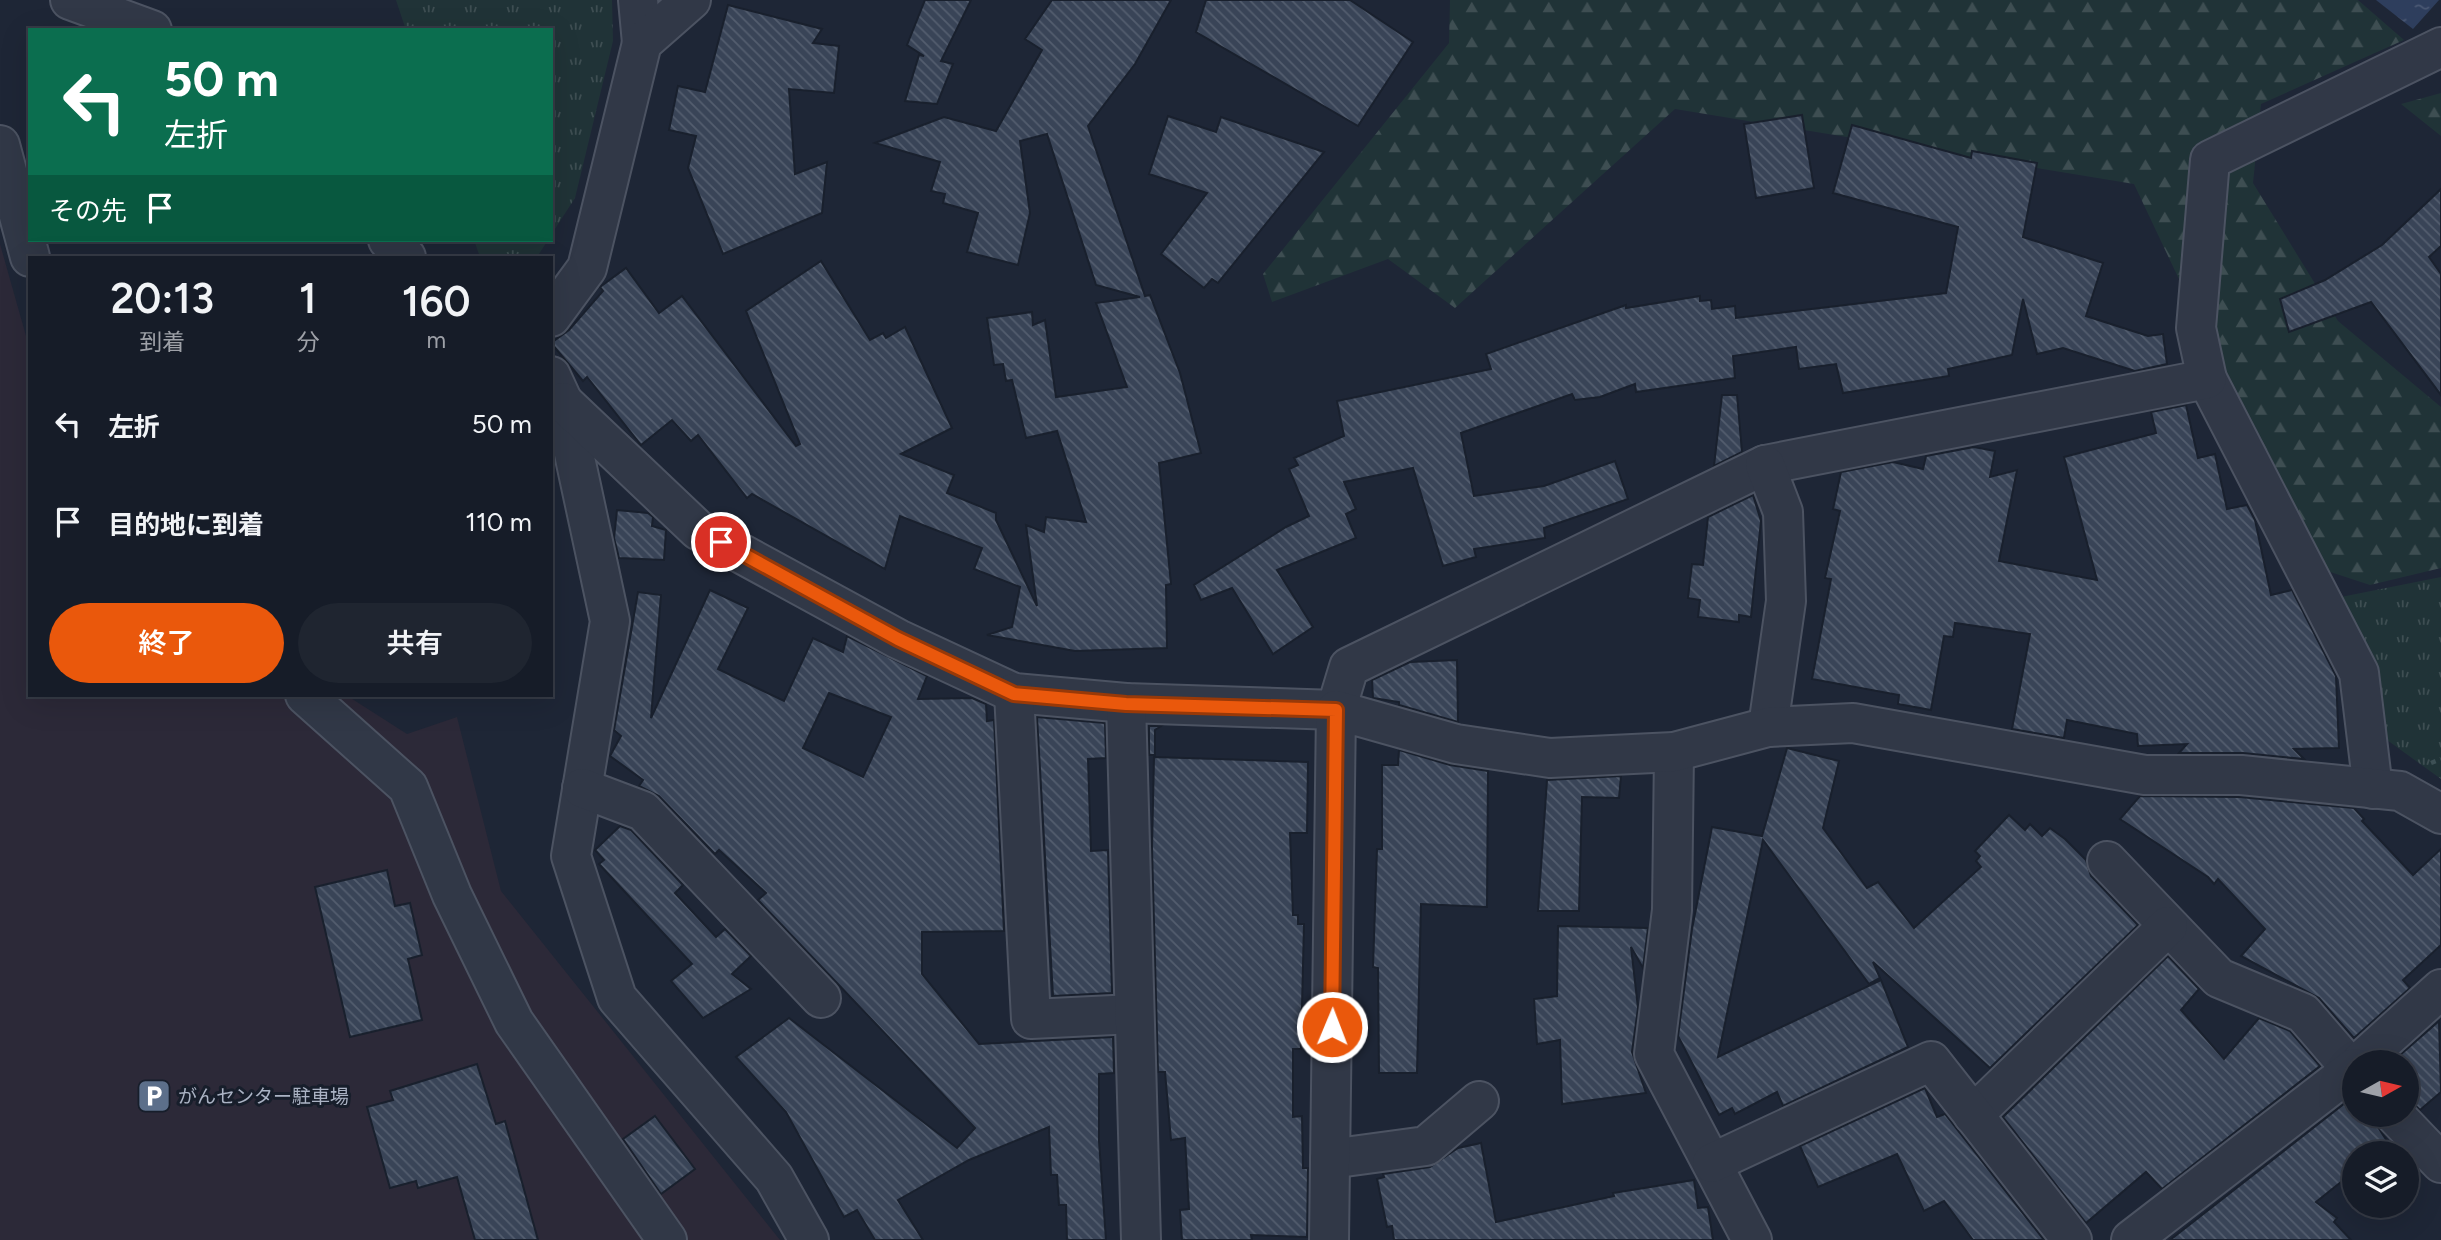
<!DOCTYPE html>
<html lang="ja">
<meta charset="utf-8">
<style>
:root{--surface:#161c28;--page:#1f2530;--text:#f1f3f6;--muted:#9ea1a8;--line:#353a45;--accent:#ea580c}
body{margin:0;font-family:Figtree,"Noto Sans JP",sans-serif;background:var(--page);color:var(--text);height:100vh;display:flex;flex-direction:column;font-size:26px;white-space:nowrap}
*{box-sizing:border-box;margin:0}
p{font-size:23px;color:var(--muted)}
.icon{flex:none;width:38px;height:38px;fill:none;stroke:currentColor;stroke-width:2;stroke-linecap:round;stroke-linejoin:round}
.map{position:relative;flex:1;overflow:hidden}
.drawer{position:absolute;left:28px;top:256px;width:525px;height:441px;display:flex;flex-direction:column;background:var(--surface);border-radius:0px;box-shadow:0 7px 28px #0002,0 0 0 2px var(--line)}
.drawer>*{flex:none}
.banner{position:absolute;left:28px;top:28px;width:525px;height:214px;border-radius:0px;box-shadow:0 7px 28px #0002,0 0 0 2px var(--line);background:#0b6e4f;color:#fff;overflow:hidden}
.needle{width:46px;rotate:82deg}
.fabs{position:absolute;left:2342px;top:1050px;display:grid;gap:14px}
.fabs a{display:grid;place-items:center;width:77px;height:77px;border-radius:50%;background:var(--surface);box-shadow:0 7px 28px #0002,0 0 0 2px var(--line);font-size:35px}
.pin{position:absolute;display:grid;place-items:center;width:60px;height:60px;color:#fff;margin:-30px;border:4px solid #fff;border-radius:50%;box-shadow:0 2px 7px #0007}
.me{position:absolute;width:77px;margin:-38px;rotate:1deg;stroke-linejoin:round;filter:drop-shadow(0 0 5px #0008)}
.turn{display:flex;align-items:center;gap:24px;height:147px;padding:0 21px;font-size:32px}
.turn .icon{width:91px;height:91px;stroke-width:2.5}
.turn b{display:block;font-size:49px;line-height:60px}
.then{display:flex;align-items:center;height:66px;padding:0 21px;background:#0003;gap:14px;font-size:26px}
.eta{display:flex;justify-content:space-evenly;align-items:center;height:119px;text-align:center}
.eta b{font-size:42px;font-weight:600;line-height:49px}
.action{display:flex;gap:14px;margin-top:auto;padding:14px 21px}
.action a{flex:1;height:80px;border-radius:42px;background:var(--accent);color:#fff;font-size:28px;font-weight:600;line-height:80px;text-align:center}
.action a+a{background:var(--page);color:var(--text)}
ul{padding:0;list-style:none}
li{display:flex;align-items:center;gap:21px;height:98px;padding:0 21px}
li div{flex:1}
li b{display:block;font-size:26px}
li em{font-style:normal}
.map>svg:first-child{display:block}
.medical{fill:#2c2938}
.grass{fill:url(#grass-tufts)}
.forest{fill:url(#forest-firs)}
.water{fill:url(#water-ripples)}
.building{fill:url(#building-back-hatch);stroke:#19202d;stroke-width:2;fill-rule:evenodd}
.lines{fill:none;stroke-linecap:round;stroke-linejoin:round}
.minor-casing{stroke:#4c5362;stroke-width:42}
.path{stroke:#3d5055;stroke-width:4.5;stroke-dasharray:5 5;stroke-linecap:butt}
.minor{stroke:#313847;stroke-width:38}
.route-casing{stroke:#983908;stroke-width:18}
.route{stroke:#ea580c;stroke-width:12}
.labels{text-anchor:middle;stroke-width:6;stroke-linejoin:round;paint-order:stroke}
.poi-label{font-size:19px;fill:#abb3c4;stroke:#171e2b;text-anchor:start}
</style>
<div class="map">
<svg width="2441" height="1240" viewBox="0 0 2441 1240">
<defs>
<pattern id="grass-tufts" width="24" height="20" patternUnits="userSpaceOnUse" patternTransform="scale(1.75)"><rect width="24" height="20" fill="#203337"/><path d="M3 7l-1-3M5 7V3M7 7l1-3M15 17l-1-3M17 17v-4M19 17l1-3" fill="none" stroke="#3e4e52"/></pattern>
<pattern id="forest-firs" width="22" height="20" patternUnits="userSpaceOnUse" patternTransform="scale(1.75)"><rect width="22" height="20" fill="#203337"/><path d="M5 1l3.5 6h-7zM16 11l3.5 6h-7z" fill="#3e4e52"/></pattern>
<pattern id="water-ripples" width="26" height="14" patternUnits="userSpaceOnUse" patternTransform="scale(1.75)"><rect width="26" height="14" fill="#2e3e5d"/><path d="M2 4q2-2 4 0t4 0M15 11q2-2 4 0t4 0" fill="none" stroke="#4a5873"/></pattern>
<pattern id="building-back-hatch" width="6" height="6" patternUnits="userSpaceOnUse" patternTransform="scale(1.75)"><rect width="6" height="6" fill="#394457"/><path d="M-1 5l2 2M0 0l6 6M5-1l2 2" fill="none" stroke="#535d6e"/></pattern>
</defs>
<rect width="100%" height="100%" fill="#1e2636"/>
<path class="medical" d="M 0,244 L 30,350 L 30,695 L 346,695 L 407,734 L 457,717 L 501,891 L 780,1240 L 0,1240 Z"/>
<g class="grass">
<path d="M 396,0 L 612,0 L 613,41 L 575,198 L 551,235 L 551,30 L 406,30 Z"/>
<path d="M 474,240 L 548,240 L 537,257 L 480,257 Z"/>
<path d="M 2441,577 L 2441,779 L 2387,740 L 2368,673 L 2331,599 Z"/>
</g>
<g class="forest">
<path d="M 1450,0 L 2358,0 L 2404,40 L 2261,104 L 2253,183 L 2338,321 L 2441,407 L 2441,568 L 2370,585 L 2315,567 L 2134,184 L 1675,109 L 1455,308 L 1388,259 L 1272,302 L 1263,274 L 1449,43 Z"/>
<path d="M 2441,93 L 2441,136 L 2401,104 Z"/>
</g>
<path class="water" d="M 2376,0 L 2439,0 L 2413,29 Z"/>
<g class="building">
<path d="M 925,0 L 971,0 L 941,61 L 953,64 L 937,104 L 905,101 L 919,55 L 924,56 L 907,45 Z"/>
<path d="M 1052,0 L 1171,0 L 1135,64 L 1088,126 L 1145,296 L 1150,295 L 1180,373 L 1201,453 L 1159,463 L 1171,584 L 1166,585 L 1167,648 L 1075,651 L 987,635 L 1012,627 L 1020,587 L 974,569 L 982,548 L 900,516 L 885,569 L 752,494 L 747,498 L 698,435 L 691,441 L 672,420 L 641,445 L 587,377 L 583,381 L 551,343 L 569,330 L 603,291 L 600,287 L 626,268 L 659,313 L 682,296 L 796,446 L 800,444 L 746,311 L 821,261 L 870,340 L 883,333 L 886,338 L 905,327 L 952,428 L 901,454 L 954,475 L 947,493 L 996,513 L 996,520 L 1037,606 L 1026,525 L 1044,532 L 1046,517 L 1086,522 L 1057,431 L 1026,438 L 1012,380 L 1006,381 L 1003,364 L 994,365 L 987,318 L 1032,312 L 1033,325 L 1045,320 L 1056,397 L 1127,387 L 1096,303 L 1140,297 L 1096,285 L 1047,134 L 1020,141 L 1030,213 L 1018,265 L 967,252 L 978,213 L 943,203 L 945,194 L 931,191 L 940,162 L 875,143 L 944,117 L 996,131 L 1042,50 L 1025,39 Z"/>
<path d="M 1206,0 L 1350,0 L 1413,42 L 1358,126 L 1196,32 Z"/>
<path d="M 728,5 L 822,29 L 813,43 L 839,46 L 834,93 L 789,89 L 795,174 L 827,162 L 822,213 L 723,254 L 688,168 L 696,136 L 669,130 L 678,86 L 705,92 Z"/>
<path d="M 1802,115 L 1814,188 L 1756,198 L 1744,124 Z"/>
<path d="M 1168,116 L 1216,132 L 1221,117 L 1324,152 L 1218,283 L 1212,279 L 1204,288 L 1161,254 L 1207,193 L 1149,174 Z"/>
<path d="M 1852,125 L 1971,158 L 1972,151 L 2037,163 L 2023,237 L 2103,263 L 2086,316 L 2148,336 L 2163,334 L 2167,364 L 2135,371 L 2063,348 L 2037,354 L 2023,299 L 2012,355 L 1948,369 L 1949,376 L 1843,393 L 1836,364 L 1799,369 L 1796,347 L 1733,356 L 1735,378 L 1636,392 L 1635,384 L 1600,397 L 1575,400 L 1572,394 L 1461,433 L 1474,496 L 1544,486 L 1615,461 L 1628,499 L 1544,528 L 1545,538 L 1474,549 L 1476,557 L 1443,566 L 1413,468 L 1344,482 L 1356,509 L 1346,514 L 1356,538 L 1277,570 L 1313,627 L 1273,654 L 1232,588 L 1201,600 L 1194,585 L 1286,527 L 1309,516 L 1289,469 L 1298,465 L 1294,458 L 1344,436 L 1337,401 L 1491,369 L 1486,354 L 1626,305 L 1626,308 L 1700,296 L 1700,301 L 1711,300 L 1712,309 L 1735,306 L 1736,318 L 1946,293 L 1958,227 L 1833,193 Z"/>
<path d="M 2441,189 L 2441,246 L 2429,257 L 2441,274 L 2441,395 L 2371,302 L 2289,332 L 2280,299 L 2325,280 L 2382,245 Z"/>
<path d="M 1722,395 L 1737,395 L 1742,452 L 1714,466 Z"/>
<path d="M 2186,405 L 2198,458 L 2215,454 L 2227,509 L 2247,505 L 2255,520 L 2271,595 L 2292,590 L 2336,676 L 2339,748 L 2294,749 L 2304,759 L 2243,753 L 2179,753 L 2187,744 L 2138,746 L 2137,734 L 2067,720 L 2064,738 L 2012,729 L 2030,634 L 1955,623 L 1953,637 L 1944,636 L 1931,710 L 1898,704 L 1899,695 L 1812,679 L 1831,579 L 1825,578 L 1840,511 L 1833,509 L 1841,472 L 1893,462 L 1923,469 L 1926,456 L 1974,447 L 1995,451 L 1990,477 L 2017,470 L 1999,561 L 2097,580 L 2064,457 L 2156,433 L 2151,412 Z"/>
<path d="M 1753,495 L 1761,521 L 1751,617 L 1739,615 L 1739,622 L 1698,617 L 1700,600 L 1688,598 L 1692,564 L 1703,565 L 1708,517 Z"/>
<path d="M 617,510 L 648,513 L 653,517 L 652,526 L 666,530 L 664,560 L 619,558 L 614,538 Z"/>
<path d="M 710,590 L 748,608 L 718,669 L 784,701 L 813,638 L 843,652 L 847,636 L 927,676 L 918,699 L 972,698 L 986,704 L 987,721 L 994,720 L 1004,931 L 922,932 L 922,974 L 979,1044 L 1113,1037 L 1114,1073 L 1099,1074 L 1099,1141 L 1106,1240 L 1067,1240 L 1066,1205 L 1059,1205 L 1057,1175 L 1051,1175 L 1049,1127 L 969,1160 L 898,1200 L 923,1240 L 875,1240 L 857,1210 L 844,1217 L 786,1112 L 736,1057 L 789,1018 L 957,1148 L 975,1128 L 758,900 L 766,893 L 719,850 L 715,854 L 659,796 L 639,786 L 643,780 L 610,756 L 621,736 L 614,730 L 638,592 L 661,595 L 651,718 ZM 829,693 L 891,717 L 863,777 L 803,748 Z"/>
<path d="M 1457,660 L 1458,722 L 1399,705 L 1399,702 L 1373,698 L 1372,680 L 1410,662 Z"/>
<path d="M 1037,717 L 1105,723 L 1106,758 L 1088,759 L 1091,851 L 1108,850 L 1112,993 L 1053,996 Z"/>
<path d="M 1149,726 L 1161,726 L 1155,730 L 1155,755 L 1149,755 Z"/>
<path d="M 1787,748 L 1839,761 L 1823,828 L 1867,888 L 1878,882 L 1914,928 L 1981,867 L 1976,861 L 1980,856 L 1975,851 L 2009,815 L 2025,830 L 2030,824 L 2042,836 L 2050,828 L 2065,839 L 2086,860 L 2091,876 L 2138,925 L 1990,1068 L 1873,962 L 1880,978 L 1869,984 L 1763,840 L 1718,1057 L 1881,980 L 1908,1047 L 1783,1106 L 1777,1092 L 1735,1114 L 1732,1108 L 1719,1115 L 1678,1036 L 1692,929 L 1712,827 L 1762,836 Z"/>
<path d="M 1399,750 L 1450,765 L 1488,771 L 1487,907 L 1421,904 L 1417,1073 L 1379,1073 L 1378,968 L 1373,967 L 1377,849 L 1382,849 L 1382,765 L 1398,765 Z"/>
<path d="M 1154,757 L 1308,762 L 1307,833 L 1290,833 L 1293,915 L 1298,915 L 1298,924 L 1304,924 L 1301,1049 L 1293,1049 L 1293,1117 L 1302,1116 L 1303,1168 L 1308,1168 L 1307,1237 L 1251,1235 L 1252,1240 L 1182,1240 L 1180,1210 L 1189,1209 L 1185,1138 L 1171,1140 L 1165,1072 L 1158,1072 L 1152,848 Z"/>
<path d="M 1621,776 L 1619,798 L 1582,797 L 1579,911 L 1538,911 L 1547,780 Z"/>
<path d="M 2140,796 L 2240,797 L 2354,808 L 2364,819 L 2362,821 L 2413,875 L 2441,849 L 2441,945 L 2403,980 L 2410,988 L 2354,1038 L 2319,998 L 2241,956 L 2265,929 L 2218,879 L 2214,884 L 2208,877 L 2120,819 Z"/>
<path d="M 620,826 L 631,830 L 683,885 L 675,893 L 716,937 L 725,929 L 751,956 L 732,974 L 751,989 L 703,1018 L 671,981 L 692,964 L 599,864 L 604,860 L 595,850 Z"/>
<path d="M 387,870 L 395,906 L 410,903 L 422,955 L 408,959 L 422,1020 L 350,1037 L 315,887 Z"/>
<path d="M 1558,926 L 1648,928 L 1643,968 L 1631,947 L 1638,1008 L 1632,1052 L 1646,1093 L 1562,1104 L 1560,1040 L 1537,1044 L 1534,999 L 1557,996 Z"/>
<path d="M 2168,956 L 2199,989 L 2181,1010 L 2224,1059 L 2259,1018 L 2290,1031 L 2320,1066 L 2162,1189 L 2146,1172 L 2086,1223 L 2003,1117 Z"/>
<path d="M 2439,1021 L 2441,1092 L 2420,1110 L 2406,1097 L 2406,1062 L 2392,1062 Z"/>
<path d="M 477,1064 L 496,1124 L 505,1121 L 538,1240 L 475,1240 L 457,1177 L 418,1188 L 416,1181 L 390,1188 L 367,1107 L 393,1100 L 390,1091 Z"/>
<path d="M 1925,1088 L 1937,1117 L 1945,1114 L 2044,1240 L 1973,1240 L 1944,1201 L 1924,1211 L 1897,1154 L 1818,1187 L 1800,1146 Z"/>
<path d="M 2354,1096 L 2354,1115 L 2374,1115 L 2374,1121 L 2387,1141 L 2372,1153 L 2354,1153 L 2351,1174 L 2316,1202 L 2337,1218 L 2334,1222 L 2351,1240 L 2170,1240 Z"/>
<path d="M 655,1116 L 695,1169 L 661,1194 L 623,1139 Z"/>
<path d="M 1481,1143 L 1496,1222 L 1614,1196 L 1613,1193 L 1694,1180 L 1698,1208 L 1708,1207 L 1713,1240 L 1394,1240 L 1392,1226 L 1387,1227 L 1377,1179 L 1384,1177 L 1383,1174 L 1430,1167 L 1458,1148 Z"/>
</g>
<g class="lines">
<defs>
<g id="minor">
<path d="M 70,0 L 152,30"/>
<path d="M 638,0 L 642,43"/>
<path d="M 0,145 L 30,257"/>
<path d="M 388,240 L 406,257"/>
<path d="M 551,317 L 587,268 L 642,43 L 691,0"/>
<path d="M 551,376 L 563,402 L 610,621 L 571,856 L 617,998 L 774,1178 L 809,1240"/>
<path d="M 2207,379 L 2359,673 L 2373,789"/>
<path d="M 563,402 L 698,530 L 898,639 L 1014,693 L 1126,703 L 1336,710 L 1349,667 L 1765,465 L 2207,379 L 2196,328 L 2210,160 L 2441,47"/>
<path d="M 1765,465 L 1783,512 L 1786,601 L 1768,727"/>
<path d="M 1014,693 L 1031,1019 L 1134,1014"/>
<path d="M 305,695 L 408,787 L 452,895 L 514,1022 L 667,1240"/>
<path d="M 1126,703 L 1141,1240"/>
<path d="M 1674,752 L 1672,910 L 1654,1054 L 1752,1240"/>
<path d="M 582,788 L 643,811 L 821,998"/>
<path d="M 2107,861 L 2219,978 L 2303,1013 L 2354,1072"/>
<path d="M 2360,1062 L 2441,989"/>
<path d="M 1973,1115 L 2168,926"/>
<path d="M 2395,1115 L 2441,1163"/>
<path d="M 1330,1159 L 1426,1146 L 1479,1101"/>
<path d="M 1712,1163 L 1931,1061 L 2072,1240"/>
<path d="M 1329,1240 L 1336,710 L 1456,744 L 1550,758 L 1674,752 L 1768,727 L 1853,723 L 2145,775 L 2241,775 L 2400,791 L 2441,814"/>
<path d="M 2131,1240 L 2354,1068"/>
</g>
</defs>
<use href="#minor" class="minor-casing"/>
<path class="path" d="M 2431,763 L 2441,759"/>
<use href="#minor" class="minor"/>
</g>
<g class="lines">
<defs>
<path id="route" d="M 721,542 L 898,639 L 1014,694 L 1126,704 L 1336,710 L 1332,1027"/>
</defs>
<use href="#route" class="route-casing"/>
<use href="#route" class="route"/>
</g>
<defs>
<symbol id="parking-square" viewBox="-11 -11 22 22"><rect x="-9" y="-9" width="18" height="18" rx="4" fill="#5c6f8a" stroke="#171e2b"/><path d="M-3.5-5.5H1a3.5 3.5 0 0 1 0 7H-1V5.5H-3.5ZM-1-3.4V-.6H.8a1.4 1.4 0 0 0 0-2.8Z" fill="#fff"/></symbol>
</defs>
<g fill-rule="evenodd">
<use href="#parking-square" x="135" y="1077" width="38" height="38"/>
</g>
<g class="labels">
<g class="poi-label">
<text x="178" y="1103">がんセンター駐車場</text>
</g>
</g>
</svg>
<div class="fabs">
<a><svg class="needle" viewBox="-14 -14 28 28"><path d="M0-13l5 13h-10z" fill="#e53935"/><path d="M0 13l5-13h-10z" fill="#9ea1a8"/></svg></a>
<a><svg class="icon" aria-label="layers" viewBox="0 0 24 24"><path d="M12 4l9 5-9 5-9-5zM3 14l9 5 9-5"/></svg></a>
</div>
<div class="pin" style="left:721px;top:542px;background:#d93025"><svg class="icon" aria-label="arrive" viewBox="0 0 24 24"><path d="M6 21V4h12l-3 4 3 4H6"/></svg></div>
<svg class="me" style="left:1332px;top:1027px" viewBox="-20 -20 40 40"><circle r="17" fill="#ea580c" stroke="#fff" stroke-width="3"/><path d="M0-11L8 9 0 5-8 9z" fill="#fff"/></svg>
<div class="banner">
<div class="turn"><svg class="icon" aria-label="left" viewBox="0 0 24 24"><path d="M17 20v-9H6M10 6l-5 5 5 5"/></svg><div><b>50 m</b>左折</div></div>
<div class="then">その先<svg class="icon" aria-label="arrive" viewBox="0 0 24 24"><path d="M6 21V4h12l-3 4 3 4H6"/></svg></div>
</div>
<section class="drawer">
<div class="eta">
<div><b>20:13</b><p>到着</p></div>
<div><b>1</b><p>分</p></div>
<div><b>160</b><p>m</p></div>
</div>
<ul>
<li><svg class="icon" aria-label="left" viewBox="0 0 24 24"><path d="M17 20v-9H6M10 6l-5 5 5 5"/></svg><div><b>左折</b></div><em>50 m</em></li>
<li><svg class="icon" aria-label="arrive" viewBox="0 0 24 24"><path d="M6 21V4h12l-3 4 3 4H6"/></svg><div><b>目的地に到着</b></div><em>110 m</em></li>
</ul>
<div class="action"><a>終了</a><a>共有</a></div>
</section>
</div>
